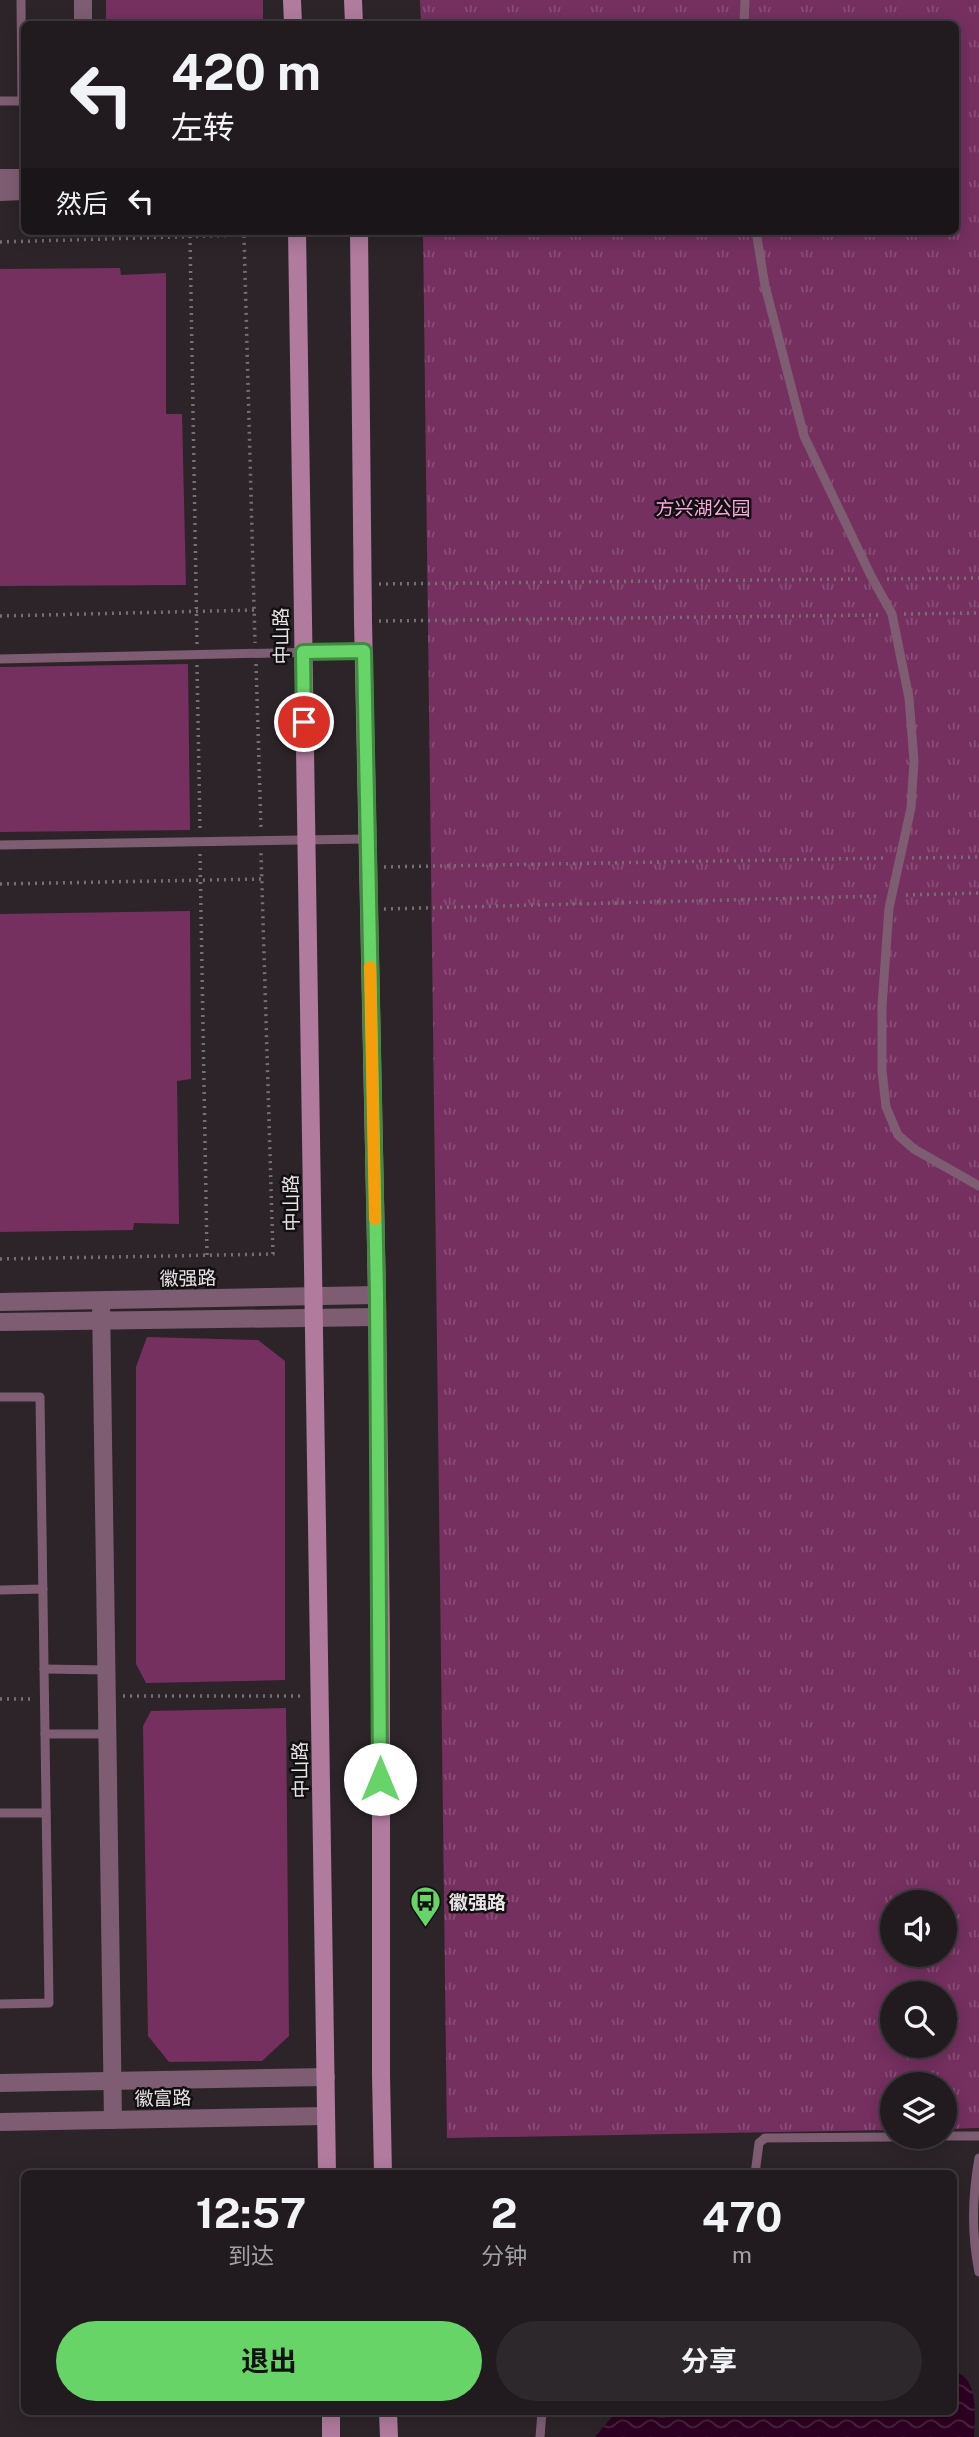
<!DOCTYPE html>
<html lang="zh">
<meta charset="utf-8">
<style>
:root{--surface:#211b1f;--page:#2d282c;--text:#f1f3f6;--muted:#a2a1a4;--line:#3e393d;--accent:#66d466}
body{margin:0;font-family:"Public Sans","Noto Sans SC",sans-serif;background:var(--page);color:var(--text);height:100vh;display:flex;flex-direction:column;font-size:26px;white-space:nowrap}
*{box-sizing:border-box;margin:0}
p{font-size:23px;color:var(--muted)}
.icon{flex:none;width:38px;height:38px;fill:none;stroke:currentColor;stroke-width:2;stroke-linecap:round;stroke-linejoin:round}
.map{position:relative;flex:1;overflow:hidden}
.sheet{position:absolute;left:21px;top:2170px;width:936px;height:245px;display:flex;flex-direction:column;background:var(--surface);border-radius:10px;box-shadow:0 4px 18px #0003,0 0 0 2px var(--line)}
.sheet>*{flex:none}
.banner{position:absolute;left:21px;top:21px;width:938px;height:214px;border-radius:10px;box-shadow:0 4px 18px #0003,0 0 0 2px var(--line);background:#211b1f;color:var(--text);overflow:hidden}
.tools{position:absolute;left:880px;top:1890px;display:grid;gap:14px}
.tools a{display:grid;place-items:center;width:77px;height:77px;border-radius:50%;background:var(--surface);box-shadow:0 4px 18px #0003,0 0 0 2px var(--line);font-size:35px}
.pin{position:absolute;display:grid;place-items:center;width:60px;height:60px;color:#fff;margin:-30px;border:4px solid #fff;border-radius:50%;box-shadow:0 2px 7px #0007}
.me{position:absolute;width:77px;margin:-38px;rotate:0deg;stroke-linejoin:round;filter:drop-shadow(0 0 5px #0008)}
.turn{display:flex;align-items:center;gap:24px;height:147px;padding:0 35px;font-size:32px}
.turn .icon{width:91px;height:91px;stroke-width:2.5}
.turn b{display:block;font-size:49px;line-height:60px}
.then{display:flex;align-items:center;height:66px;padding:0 35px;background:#0003;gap:14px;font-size:26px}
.eta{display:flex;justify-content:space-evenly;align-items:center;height:119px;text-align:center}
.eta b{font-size:42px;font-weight:700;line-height:49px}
.primary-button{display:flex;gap:14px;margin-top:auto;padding:14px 35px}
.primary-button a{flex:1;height:80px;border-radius:42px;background:var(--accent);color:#111;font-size:28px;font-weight:700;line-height:80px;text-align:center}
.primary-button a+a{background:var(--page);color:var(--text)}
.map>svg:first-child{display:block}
.green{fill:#753060}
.park{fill:url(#park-tufts);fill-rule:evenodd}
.water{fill:url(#water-waves)}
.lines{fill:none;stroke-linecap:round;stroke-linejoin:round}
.path{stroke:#756f73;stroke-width:3.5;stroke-dasharray:2 5;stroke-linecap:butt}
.service{stroke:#7e5d72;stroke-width:9}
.tertiary{stroke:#7e5d72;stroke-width:18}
.secondary{stroke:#b07b9d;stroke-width:18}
.route-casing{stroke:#428a42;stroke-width:18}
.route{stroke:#66d466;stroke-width:12}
.slow{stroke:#f59e0b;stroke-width:12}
.labels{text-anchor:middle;stroke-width:5;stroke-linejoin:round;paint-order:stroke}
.park-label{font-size:19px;fill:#f9a6dc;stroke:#120f11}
.street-label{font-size:19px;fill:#e8e3e6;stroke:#120f11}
.poi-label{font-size:19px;font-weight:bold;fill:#e8e3e6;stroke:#120f11;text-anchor:start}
</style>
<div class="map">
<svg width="979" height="2437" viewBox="0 0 979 2437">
<defs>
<pattern id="park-tufts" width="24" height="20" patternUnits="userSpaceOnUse" patternTransform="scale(1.75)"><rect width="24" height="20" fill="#753060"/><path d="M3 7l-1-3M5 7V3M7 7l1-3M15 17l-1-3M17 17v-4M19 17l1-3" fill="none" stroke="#894e77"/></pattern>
<pattern id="water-waves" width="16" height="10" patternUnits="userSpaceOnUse" patternTransform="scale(1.75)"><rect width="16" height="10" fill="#2d0021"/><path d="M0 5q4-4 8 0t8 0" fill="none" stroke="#4b2541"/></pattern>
</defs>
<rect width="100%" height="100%" fill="#2c2429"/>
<g class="green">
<rect x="106" y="0" width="157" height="24"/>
<path d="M 120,268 L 121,275 L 166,273 L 166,414 L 182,414 L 186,585 L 0,586 L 0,269 Z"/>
<path d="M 188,664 L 190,830 L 0,832 L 0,667 Z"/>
<path d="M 190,911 L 191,1079 L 177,1081 L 179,1224 L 134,1223 L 133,1230 L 0,1232 L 0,914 Z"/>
<path d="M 147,1337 L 258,1340 L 285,1361 L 285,1680 L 146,1683 L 136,1664 L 136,1367 Z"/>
<path d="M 286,1708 L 289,2036 L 262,2061 L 169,2062 L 148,2036 L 143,1726 L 151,1711 Z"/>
</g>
<path class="park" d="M 420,0 L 979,0 L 979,2128 L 945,2129 L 945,2084 L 892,2084 L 892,2130 L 447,2138 L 423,231 L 956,231 L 956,24 L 421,24 ZM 892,1902 L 945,1902 L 945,1955 L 892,1955 ZM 892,1993 L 945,1993 L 945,2046 L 892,2046 Z"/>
<path class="water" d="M 954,2372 C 979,2377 975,2415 974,2437 L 595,2437 L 611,2418 L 622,2413 L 663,2418 L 685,2412 L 954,2412 Z"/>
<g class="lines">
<g class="path">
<path d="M 190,236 L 197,644"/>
<path d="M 0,242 L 244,235 L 255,643"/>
<path d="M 887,579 L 979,578"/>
<path d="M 379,584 L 858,579"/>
<path d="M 904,614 L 979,613"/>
<path d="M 0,616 L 255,610"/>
<path d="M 379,621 L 879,615"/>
<path d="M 256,664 L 261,828"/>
<path d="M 197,665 L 200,829"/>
<path d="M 200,854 L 207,1255"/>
<path d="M 912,858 L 979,857"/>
<path d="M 384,867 L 887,858"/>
<path d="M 0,884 L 262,879"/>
<path d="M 906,895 L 979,893"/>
<path d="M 384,909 L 880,896"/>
<path d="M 0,1259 L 273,1254 L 261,853"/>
<path d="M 123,1696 L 304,1696"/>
<path d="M 0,1699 L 32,1699"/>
</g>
<g class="service">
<path d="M 744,24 L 745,0"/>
<path d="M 0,101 L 22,101 L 21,0"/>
<path d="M 756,231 L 765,286 L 804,436 L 871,576 L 892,614 L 909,698 L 914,761 L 911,808 L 889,908 L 882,1006 L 882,1070 L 886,1107 L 898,1135 L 914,1149 L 979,1186"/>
<path d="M 0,659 L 364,651"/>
<path d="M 0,845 L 367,839"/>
<path d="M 0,1397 L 40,1397 L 49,2003 L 0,2004"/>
<path d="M 0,1590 L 43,1589"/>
<path d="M 44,1669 L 107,1670"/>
<path d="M 45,1734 L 107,1734"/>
<path d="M 0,1813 L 46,1813"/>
<path d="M 945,2136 L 979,2136"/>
<path d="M 979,2158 C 972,2197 971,2233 979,2272"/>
<path d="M 755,2174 L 759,2143 L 765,2138 L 892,2137"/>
<path d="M 540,2437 L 542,2412"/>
</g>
<g class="tertiary">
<path d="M 83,0 L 83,24"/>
<path d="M 0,178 L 24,178"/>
<path d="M 0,192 L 24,191"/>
<path d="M 101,1301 L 113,2120"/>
<path d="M 0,1302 L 377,1295"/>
<path d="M 0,1322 L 377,1317"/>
<path d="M 0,2083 L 326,2077"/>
<path d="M 0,2122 L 326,2116"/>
</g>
<g class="secondary">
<path d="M 292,0 L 293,24"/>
<path d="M 353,0 L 354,24"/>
<path d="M 297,231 L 327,2174"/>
<path d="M 359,231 L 363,621 L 377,1295 L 381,1644 L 381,2075 L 383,2174"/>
<path d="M 331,2412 L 331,2437"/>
<path d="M 388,2412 L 389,2437"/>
</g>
</g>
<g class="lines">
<defs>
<path id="route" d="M 304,722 L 303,652 L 364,651 L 377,1295 L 380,1779"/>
</defs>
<use href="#route" class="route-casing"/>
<use href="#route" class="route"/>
<path class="slow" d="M 370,967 L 375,1219"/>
</g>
<defs>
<symbol id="bus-pin" viewBox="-11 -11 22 30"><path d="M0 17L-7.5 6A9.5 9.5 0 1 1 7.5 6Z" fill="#66d466" stroke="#120f11"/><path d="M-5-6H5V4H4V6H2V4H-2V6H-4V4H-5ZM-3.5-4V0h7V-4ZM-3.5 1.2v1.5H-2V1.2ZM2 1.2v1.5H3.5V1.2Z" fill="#111"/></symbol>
</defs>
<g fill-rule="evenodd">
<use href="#bus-pin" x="408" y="1884" width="35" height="47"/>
</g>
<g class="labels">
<g class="park-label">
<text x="703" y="515">方兴湖公园</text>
</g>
<g class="street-label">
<text transform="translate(281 636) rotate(-91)" y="7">中山路</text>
<text transform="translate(291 1203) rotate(-91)" y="7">中山路</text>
<text transform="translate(188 1278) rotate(-1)" y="7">徽强路</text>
<text transform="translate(300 1770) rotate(-91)" y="7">中山路</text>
<text transform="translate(163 2098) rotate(-1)" y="7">徽富路</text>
</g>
<g class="poi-label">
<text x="449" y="1909">徽强路</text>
</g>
</g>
</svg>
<div class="tools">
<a><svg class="icon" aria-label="sound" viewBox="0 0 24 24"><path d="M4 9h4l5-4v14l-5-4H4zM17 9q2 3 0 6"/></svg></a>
<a><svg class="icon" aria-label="search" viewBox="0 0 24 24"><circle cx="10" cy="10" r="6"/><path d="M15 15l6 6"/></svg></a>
<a><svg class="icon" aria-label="layers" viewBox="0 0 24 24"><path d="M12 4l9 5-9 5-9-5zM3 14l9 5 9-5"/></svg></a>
</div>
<div class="pin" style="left:304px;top:722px;background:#d93025"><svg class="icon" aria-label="arrive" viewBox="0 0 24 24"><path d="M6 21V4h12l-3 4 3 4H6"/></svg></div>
<svg class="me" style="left:380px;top:1779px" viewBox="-20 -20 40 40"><circle r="19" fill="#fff"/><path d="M0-13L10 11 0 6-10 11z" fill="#66d466"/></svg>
<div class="banner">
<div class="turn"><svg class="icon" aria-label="left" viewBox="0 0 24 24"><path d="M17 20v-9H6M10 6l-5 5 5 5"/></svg><div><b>420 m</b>左转</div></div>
<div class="then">然后<svg class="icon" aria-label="left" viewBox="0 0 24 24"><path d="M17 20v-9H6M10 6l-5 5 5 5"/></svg></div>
</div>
<section class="sheet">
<div class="eta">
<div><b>12:57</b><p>到达</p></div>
<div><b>2</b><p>分钟</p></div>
<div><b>470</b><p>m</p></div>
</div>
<div class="primary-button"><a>退出</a><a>分享</a></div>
</section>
</div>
